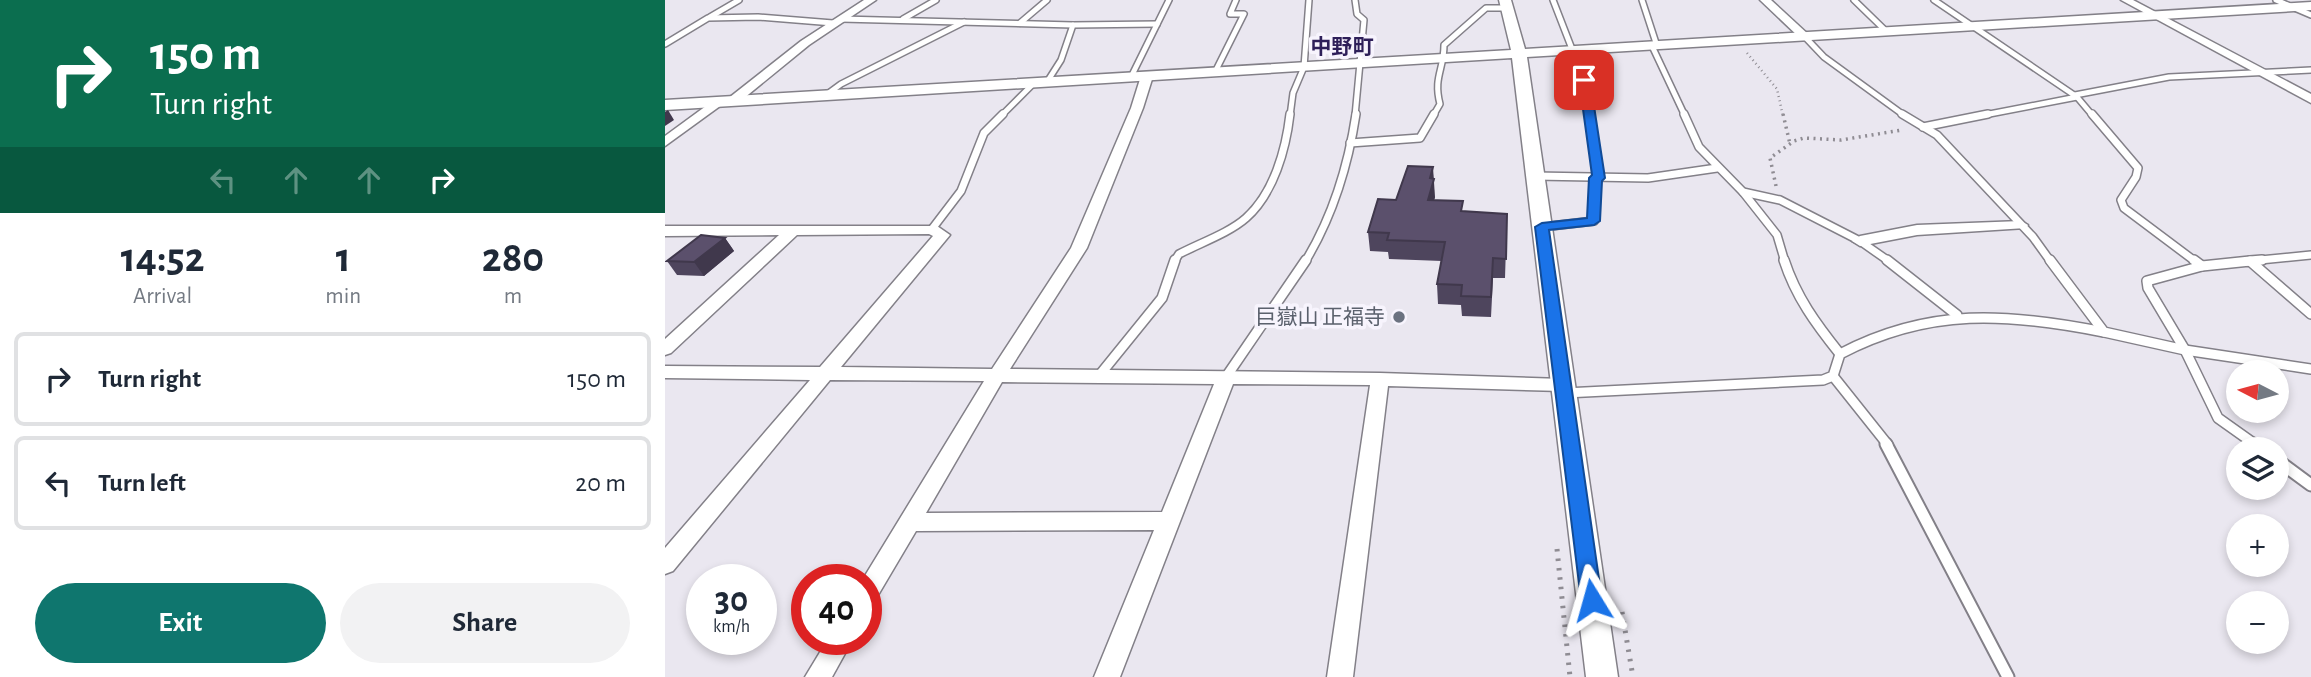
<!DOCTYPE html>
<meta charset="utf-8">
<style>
:root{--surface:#fff;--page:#f2f2f3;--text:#1f2937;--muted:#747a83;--line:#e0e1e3;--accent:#0f766e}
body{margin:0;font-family:"Alegreya Sans","Noto Sans JP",sans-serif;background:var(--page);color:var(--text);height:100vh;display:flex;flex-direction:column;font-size:26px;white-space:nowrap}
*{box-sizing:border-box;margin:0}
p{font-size:23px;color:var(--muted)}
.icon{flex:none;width:38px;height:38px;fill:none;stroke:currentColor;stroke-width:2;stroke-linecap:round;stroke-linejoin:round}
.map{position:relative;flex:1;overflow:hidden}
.details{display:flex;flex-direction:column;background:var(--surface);width:665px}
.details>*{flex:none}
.banner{background:#0b6e4f;color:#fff;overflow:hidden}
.needle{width:46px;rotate:276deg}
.buttons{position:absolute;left:1561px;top:360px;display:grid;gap:14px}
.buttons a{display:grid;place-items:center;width:63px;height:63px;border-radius:50%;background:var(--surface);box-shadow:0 4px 10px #0003;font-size:35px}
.speed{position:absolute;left:21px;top:564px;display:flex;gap:14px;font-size:35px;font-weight:700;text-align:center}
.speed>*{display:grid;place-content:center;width:91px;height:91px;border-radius:50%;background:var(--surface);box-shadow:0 4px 10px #0003;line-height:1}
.speed small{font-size:18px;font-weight:400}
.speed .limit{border:10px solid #d22;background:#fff;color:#111}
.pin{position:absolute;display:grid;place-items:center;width:60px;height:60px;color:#fff;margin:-30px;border-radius:14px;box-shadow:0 4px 10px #0006}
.me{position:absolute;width:77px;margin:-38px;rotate:352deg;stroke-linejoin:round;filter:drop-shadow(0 0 5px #0008)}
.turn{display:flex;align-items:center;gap:24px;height:147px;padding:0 35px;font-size:32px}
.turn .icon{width:91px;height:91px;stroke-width:2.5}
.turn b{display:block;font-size:49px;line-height:60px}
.lanes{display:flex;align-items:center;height:66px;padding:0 35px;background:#0003;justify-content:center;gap:35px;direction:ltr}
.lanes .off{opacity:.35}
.eta{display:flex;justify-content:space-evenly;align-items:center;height:119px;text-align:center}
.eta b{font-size:42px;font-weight:700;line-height:49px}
.button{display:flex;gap:14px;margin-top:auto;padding:14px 35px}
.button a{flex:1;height:80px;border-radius:42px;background:var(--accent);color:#fff;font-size:28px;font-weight:700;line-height:80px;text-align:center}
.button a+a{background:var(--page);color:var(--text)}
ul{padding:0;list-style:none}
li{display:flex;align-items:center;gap:21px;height:94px;margin:0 14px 10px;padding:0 21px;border:4px solid var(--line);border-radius:10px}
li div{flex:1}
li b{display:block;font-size:26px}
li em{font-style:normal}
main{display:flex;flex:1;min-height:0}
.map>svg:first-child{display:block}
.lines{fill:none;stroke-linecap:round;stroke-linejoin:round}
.service-far3-casing{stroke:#838088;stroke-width:8}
.service-far2-casing{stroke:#838088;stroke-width:10}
.service-far1-casing{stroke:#838088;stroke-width:12}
.service-casing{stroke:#838088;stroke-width:15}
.minor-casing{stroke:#838088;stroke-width:3}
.tertiary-casing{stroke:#838088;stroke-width:3}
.path-far2{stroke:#8f8c93;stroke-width:2.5;stroke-dasharray:1 3.5;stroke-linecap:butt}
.path-far1{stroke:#8f8c93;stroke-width:3.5;stroke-dasharray:2 4.5;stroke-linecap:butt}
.path{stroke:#8f8c93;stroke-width:5;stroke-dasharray:2.5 7;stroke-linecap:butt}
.service-far3{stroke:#fff;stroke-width:5}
.service-far2{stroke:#fff;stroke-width:7}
.service-far1{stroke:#fff;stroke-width:9}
.service{stroke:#fff;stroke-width:11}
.minor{fill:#fff;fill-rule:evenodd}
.tertiary{fill:#fff;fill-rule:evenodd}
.wall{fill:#4e455d}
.shaded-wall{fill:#40384c}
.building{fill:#5b506c;stroke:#40384c;stroke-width:2}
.route{fill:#1a73e8;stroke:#114b97;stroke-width:2}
.worship-dot{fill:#6b7280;stroke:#f7f4fd;stroke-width:2.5}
.labels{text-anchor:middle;stroke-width:7;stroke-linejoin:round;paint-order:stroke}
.far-quarter-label{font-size:21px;font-weight:bold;fill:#2e1f59;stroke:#f7f4fd}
.worship-label{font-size:21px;fill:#5b616d;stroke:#f7f4fd;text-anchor:end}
</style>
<main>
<section class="details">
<div class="banner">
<div class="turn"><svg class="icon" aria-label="right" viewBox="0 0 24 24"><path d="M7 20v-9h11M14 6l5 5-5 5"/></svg><div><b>150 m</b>Turn right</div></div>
<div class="lanes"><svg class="icon off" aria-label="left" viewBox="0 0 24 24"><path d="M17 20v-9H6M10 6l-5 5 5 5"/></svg><svg class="icon off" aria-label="ahead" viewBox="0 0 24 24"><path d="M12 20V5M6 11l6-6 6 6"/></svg><svg class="icon off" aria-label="ahead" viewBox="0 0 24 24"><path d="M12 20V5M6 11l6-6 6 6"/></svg><svg class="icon" aria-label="right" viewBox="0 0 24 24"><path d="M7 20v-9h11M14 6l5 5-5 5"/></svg></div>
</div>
<div class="eta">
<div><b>14:52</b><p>Arrival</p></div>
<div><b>1</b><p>min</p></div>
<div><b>280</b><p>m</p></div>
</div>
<ul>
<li><svg class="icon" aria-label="right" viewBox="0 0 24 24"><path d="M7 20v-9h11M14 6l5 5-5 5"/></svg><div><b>Turn right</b></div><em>150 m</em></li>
<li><svg class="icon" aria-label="left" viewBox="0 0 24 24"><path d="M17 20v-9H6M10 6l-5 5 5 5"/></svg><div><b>Turn left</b></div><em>20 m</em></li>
</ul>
<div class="button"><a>Exit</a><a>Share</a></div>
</section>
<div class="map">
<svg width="1646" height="677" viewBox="0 0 1646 677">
<rect width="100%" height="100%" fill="#eae7f0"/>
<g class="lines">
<defs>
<g id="service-far3">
<path d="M 690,0 L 692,14 L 699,20 L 690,116"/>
<path d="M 888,0 L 919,80 L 925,116"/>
<path d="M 977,0 L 992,46"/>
<path d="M 1189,0 L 1222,32"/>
<path d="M 1269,0 L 1412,97 L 1314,116"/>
<path d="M 1611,0 L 1646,15"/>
<path d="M 45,17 L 74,0"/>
<path d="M 176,19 L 408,25"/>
<path d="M 238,19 L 271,0"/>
<path d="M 355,23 L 382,0"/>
<path d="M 1140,37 L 1159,57 L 1240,116"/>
<path d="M 0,44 L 43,18 L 93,17 L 168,23"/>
<path d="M 987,46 L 1020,116"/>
<path d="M 550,72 L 579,14 L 565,14 L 571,0"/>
<path d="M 466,77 L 504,0"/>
<path d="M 382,82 L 396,60 L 408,25 L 492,24"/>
<path d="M 161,95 L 176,84 L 299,22"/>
<path d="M 1410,95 L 1504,77 L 1646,70"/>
<path d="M 1412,97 L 1428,116"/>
<path d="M 336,116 L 369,83"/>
<path d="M 625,116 L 628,93 L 639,67 L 644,0"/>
<path d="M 768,116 L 775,104 C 768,77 779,70 779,45 L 821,8 L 842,8"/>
</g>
<g id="service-far2">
<path d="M 924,114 L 934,178"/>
<path d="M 1019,114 L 1034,147 L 1078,192 L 1115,200 L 1195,241 L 1225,262"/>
<path d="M 1237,114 L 1272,135 L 1368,237 L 1386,262"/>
<path d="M 1427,114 L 1473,168 L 1471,177 L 1456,200 L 1459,208 L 1531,262"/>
<path d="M 1258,127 L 1323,114"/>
<path d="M 685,143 L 755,138 L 769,114"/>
<path d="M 870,176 L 983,178 L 1052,168"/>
<path d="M 1078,192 L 1112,235 L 1120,262"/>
<path d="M 877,227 L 929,221 L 931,178"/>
<path d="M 267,229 L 296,191 L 319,133 L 338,114"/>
<path d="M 1585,261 L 1646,255"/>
<path d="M 509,262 L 514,254 C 535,243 564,233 581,218 C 609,193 621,149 625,114"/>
<path d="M 640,262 C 668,216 683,167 691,114"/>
<path d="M 1580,262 L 1586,262"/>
</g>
<g id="service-far1">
<path d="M 1119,260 C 1131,297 1151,324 1175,354"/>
<path d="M 1222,260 L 1292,315"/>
<path d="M 1385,260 L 1439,332 L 1520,350 L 1646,369"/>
<path d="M 1529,260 L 1537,266 L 1482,281 L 1483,288 L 1520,350 L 1553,418 L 1591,445"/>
<path d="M 1585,261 L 1597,260"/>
<path d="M 1537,266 L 1585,261 L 1646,314"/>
<path d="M 1168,376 L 1223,445"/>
<path d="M 433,377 L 497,298 L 510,260"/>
<path d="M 561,377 L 641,260"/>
<path d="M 900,393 L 1158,380 L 1168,376 L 1175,354 C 1264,307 1343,313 1439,332"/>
</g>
<g id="service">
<path d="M 1221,444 L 1343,677"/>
<path d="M 1588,444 L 1597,450"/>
<path d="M 1612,460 L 1646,485"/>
</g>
<g id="minor">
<path d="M 199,0 L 211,0 L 144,45 L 73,103 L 65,103 L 65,97 L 136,41 Z"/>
<path d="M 1095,0 L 1106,0 L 1144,35 L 1144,39 L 1136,39 Z"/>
<path d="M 1456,0 L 1468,0 L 1646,94 L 1646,103 Z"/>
<path d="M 482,73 L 488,76 L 478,108 L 422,248 L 345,369 L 715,373 L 897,379 L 904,380 L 906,385 L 904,390 L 897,391 L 723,386 L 688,677 L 662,677 L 705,385 L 568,384 L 455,677 L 429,677 L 489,530 L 251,531 L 209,602 L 201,605 L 201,579 L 198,579 L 319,381 L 165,380 L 8,571 L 0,574 L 0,548 L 145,380 L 0,378 L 0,366 L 155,367 L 268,236 L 264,234 L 132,235 L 6,353 L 0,355 L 0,339 L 114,235 L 0,236 L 0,226 L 272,226 L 285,235 L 176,367 L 327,369 L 406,248 L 466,108 L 476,76 ZM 337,382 L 549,384 L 497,512 L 261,513 Z"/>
<path d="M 52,98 L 62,101 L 0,146 L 0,136 Z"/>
<path d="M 1356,221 L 1363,225 L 1361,228 L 1252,235 L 1195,246 L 1187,241 L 1195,236 L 1252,225 Z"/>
<path d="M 163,639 L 188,639 L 167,677 L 140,677 Z"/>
</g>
<path id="tertiary" d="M 834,0 L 846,0 L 860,49 L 1646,2 L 1646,10 L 862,57 L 953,677 L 921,677 L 847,58 L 0,110 L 0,100 L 846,50 Z"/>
</defs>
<use href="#service-far3" class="service-far3-casing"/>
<use href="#service-far2" class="service-far2-casing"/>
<use href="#service-far1" class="service-far1-casing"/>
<use href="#service" class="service-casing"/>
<use href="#minor" class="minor-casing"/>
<use href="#tertiary" class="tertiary-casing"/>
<path class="path-far2" d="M 1082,53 L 1112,89 L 1118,116"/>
<g class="path-far1">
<path d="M 1118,114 L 1125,144"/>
<path d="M 1111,186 L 1105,158 L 1129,141 L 1139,138 L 1176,140 L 1237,130"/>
</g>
<g class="path">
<path d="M 892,549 L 905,677"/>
<path d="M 957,612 L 968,677"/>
</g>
<use href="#service-far3" class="service-far3"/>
<use href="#service-far2" class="service-far2"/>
<use href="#service-far1" class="service-far1"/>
<use href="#service" class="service"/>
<use href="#minor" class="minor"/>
<use href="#tertiary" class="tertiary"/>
</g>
<g class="wall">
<path d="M 770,197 L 769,200 L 798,211 L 842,214 L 840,278 L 828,278 L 826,317 L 797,316 L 796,305 L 773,304 L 772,284 L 777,261 L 724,259 L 723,252 L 705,251 L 703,232 L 731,200 Z"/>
<path d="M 60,238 L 69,251 L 39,276 L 12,275 L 2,261 Z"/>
</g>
<g class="shaded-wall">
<path d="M 3,110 L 9,120 L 0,126 L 0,112 Z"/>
<path d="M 768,167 L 770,197 L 764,219 L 763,200 L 765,178 Z"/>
<path d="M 60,238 L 69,251 L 39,276 L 29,262 Z"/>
</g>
<g class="building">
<path d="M 743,166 L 768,167 L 765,178 L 769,179 L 763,200 L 798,201 L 796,211 L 842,214 L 841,259 L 828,258 L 826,297 L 796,296 L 797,285 L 772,284 L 780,242 L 722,240 L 724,233 L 703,232 L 713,199 L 731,200 Z"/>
<path d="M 36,235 L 60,238 L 29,262 L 2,261 Z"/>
</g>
<path class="route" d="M 919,77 L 925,80 L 940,178 L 937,181 L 935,221 L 929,225 L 884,230 L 937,600 L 934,606 L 927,609 L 919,606 L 916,600 L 870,227 L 877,223 L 922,218 L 924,178 L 927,175 L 914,80 Z"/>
<circle class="worship-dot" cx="734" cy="317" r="7"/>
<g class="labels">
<g class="far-quarter-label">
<text x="677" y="54">中野町</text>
</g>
<g class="worship-label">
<text x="720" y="324">巨嶽山 正福寺</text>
</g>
</g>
</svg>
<div class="buttons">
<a><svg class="needle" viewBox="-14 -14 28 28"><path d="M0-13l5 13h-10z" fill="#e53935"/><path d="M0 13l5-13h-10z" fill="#747a83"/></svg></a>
<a><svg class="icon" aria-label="layers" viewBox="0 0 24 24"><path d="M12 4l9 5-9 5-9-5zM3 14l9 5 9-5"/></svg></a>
<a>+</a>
<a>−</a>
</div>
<div class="speed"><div>30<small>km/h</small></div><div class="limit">40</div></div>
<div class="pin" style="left:919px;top:80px;background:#d93025"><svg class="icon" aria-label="arrive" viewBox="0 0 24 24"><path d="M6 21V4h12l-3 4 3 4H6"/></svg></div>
<svg class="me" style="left:927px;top:600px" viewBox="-20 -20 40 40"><path d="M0-17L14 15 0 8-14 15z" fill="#1a73e8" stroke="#fff" stroke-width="4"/></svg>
</div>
</main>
